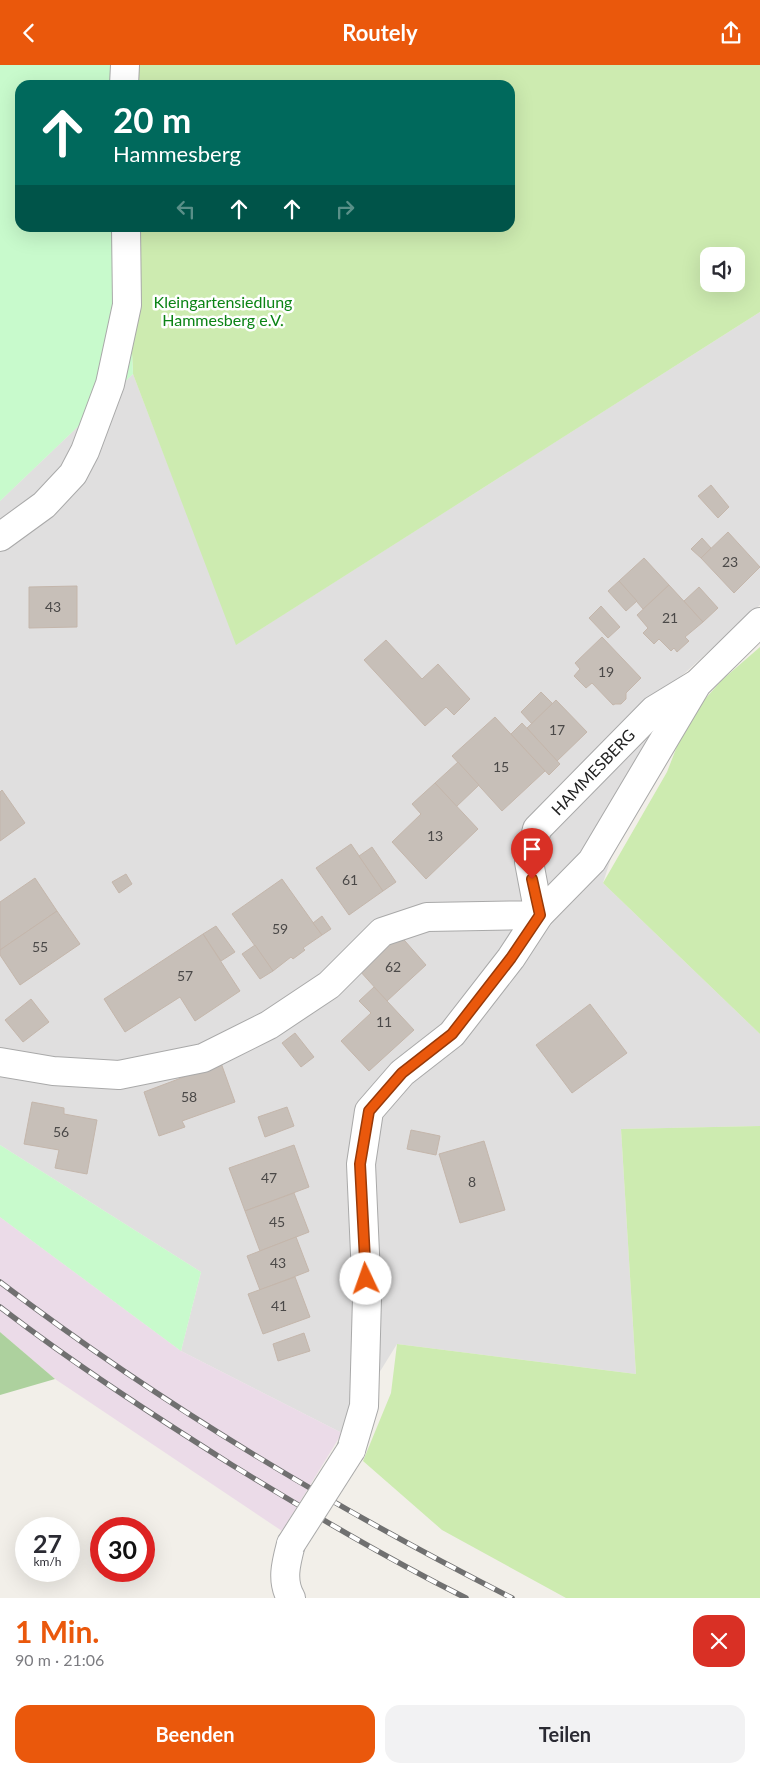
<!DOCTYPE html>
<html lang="de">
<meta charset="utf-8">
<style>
:root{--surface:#fff;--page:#f2f2f3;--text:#2b2b33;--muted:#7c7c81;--accent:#ea580c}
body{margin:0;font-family:Lato,sans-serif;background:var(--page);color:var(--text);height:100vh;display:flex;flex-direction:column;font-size:19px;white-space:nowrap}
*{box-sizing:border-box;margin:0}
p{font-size:16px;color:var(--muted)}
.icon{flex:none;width:28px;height:28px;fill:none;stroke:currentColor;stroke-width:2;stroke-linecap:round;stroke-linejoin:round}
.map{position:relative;height:1533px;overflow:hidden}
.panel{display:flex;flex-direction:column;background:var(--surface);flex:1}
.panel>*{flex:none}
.banner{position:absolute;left:15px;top:15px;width:500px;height:152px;border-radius:15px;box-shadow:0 5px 20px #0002;background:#00695c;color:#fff;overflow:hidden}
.tools{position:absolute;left:700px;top:182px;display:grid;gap:10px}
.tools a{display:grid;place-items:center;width:45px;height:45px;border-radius:10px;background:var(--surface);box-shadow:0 5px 20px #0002;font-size:25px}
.speed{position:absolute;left:15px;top:1452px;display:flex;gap:10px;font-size:25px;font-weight:700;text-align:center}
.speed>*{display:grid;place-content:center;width:65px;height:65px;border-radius:50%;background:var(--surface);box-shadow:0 5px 20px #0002;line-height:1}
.speed small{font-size:12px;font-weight:400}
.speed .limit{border:8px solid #d22;background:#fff;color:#111}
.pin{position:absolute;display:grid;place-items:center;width:42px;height:42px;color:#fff;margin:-51px -21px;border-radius:50% 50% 50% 0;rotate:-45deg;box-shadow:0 0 5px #0007}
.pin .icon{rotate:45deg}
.me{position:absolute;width:55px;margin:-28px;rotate:357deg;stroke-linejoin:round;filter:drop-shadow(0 0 4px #0008)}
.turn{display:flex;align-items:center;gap:18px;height:105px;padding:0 15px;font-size:22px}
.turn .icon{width:65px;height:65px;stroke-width:2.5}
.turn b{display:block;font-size:35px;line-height:42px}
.lanes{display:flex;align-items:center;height:48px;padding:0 15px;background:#0003;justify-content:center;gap:25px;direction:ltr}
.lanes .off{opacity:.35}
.round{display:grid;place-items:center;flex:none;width:52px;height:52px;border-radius:15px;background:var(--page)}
.summary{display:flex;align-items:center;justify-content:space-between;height:85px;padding:0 15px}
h1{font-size:30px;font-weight:700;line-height:38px;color:var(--accent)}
.action{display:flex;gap:10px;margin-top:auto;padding:10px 15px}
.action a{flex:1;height:58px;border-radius:15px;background:var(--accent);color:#fff;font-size:20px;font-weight:700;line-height:58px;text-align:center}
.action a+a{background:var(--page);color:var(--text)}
header{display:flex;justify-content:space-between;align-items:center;height:65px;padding:0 15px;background:var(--accent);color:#fff;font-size:22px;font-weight:700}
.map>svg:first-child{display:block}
.residential{fill:#e0dfdf}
.industrial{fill:#ebdbe8}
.grass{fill:#cdebb0;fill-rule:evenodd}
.forest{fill:#add19e}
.park{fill:#c8facc}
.building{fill:#c7bfb8;stroke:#c4b6ab}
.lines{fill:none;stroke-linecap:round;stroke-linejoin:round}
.minor-casing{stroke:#a9a9a9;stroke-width:30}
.minor{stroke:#fff;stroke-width:28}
.rail-casing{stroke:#707070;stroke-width:5.5}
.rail{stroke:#fff;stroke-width:4;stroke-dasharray:11;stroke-linecap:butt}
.minor-bridge-casing{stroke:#a9a9a9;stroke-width:30;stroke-linecap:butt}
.minor-bridge{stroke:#fff;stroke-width:28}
.route-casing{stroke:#983908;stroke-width:12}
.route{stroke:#ea580c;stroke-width:9}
.labels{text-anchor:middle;stroke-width:5;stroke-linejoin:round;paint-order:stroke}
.number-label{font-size:14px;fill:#4b4948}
.park-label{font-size:16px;fill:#0c8416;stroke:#fff}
.street-label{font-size:16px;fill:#222;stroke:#fff}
</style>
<header><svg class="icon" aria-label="back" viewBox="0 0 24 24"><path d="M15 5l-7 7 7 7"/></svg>Routely<svg class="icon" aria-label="share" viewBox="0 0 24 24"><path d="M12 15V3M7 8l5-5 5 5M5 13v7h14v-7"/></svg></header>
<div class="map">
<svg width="760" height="1533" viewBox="0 0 760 1533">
<rect width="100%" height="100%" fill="#f2efe9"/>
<path class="residential" d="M 760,247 L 760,540 L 665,626 L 603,818 L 760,969 L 760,1061 L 621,1064 L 636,1309 L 397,1279 L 342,1368 L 181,1286 L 201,1207 L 0,1080 L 0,436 L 133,309 L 237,579 Z"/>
<path class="industrial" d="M 0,1152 L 181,1286 L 342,1368 L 282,1466 L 55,1314 L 0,1267 Z"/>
<g class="grass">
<path d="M 119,0 L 760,0 L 760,247 L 236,580 L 133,309 L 126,163 L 510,162 L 510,20 L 120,20 ZM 709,191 L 736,191 L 736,219 L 709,219 Z"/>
<path d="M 760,582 L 760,969 L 603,818 L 667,707 L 688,653 L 722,615 Z"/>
<path d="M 760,1061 L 760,1533 L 566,1533 L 442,1465 L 363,1396 L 391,1328 L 397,1279 L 636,1309 L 621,1064 Z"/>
</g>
<path class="forest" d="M 0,1267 L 55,1314 L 0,1330 Z"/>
<g class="park">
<path d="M 0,0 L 119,0 L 120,20 L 20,20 L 20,162 L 126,163 L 133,309 L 0,436 Z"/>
<path d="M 0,1080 L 201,1207 L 181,1286 L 0,1152 Z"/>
</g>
<g class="building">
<path d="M 711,420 L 729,442 L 718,453 L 698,431 Z"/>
<path d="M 728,467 L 760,502 L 734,528 L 701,493 Z"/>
<path d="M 702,473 L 711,483 L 701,493 L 691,484 Z"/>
<path d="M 644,493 L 669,520 L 643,544 L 619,516 Z"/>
<path d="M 619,516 L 637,536 L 626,546 L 608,526 Z"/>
<path d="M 669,520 L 703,557 L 685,572 L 689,576 L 677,587 L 674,583 L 671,586 L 659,574 L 654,579 L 643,568 L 648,563 L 637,550 Z"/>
<path d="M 77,521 L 77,562 L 29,563 L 29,522 Z"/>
<path d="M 699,522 L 718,543 L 703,557 L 684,536 Z"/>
<path d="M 601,541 L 620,562 L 608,573 L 589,553 Z"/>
<path d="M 602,572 L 641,613 L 626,628 L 626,634 L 621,639 L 615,639 L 613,640 L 592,618 L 586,623 L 574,611 L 580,604 L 575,598 Z"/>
<path d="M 386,575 L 422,614 L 438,599 L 470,634 L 454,650 L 446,642 L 425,661 L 364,595 Z"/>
<path d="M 541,627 L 553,639 L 532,659 L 521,647 Z"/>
<path d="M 556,635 L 587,667 L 557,696 L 527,663 Z"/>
<path d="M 495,652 L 545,706 L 502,746 L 452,691 Z"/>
<path d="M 522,658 L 560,699 L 549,710 L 511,669 Z"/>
<path d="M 458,697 L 479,720 L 456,742 L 435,718 Z"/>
<path d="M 435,718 L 478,764 L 426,814 L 392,777 L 421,749 L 412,739 Z"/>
<path d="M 2,725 L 25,758 L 0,776 L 0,727 Z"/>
<path d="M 351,779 L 383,826 L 349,850 L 316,803 Z"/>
<path d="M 372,782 L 396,817 L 383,826 L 359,791 Z"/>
<path d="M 126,809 L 132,819 L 119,828 L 112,817 Z"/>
<path d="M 35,813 L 57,846 L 0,885 L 0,837 Z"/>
<path d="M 282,814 L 322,870 L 303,883 L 305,885 L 293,894 L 291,892 L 273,906 L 232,849 Z"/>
<path d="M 57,846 L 80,879 L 20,920 L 0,890 L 0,885 Z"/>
<path d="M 322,851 L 331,864 L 322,870 L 313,858 Z"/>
<path d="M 216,861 L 235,887 L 221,896 L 203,869 Z"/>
<path d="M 398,868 L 426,900 L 387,936 L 359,905 Z"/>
<path d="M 203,869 L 240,926 L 195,956 L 180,932 L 125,967 L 104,934 Z"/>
<path d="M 255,880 L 273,906 L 260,914 L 242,889 Z"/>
<path d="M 374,922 L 414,965 L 369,1006 L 341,976 L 371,948 L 359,936 Z"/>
<path d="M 31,934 L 49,957 L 23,977 L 5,955 Z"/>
<path d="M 590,939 L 627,988 L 572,1028 L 536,980 Z"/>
<path d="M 295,968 L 314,992 L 301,1002 L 282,978 Z"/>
<path d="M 221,998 L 235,1037 L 182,1056 L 185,1062 L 159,1071 L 144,1027 Z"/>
<path d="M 32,1037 L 64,1043 L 64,1049 L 97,1055 L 87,1109 L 55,1103 L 59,1085 L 24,1079 Z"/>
<path d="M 287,1042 L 294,1061 L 265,1072 L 258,1052 Z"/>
<path d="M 411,1065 L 440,1071 L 436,1090 L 407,1084 Z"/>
<path d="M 484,1076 L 505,1145 L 460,1158 L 439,1089 Z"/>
<path d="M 294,1080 L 309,1122 L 245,1146 L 229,1103 Z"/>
<path d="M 294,1128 L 309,1167 L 260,1186 L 245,1146 Z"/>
<path d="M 296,1172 L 309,1206 L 260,1225 L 247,1191 Z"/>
<path d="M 295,1212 L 310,1252 L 263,1269 L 248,1229 Z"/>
<path d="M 304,1268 L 310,1286 L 278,1296 L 273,1279 Z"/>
</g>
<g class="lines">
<defs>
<g id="minor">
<path d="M 124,20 L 125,0"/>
<path d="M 0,472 L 44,440 L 73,409 L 85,386 L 110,319 L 127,240 L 126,162"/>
<path d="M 0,997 L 53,1006 L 119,1010 L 203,993 L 269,960 L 329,920 L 382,867 L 427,852 L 539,850 L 529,797 L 537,764 L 654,645 L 695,620"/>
<path d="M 351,1385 L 364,1341 L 367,1233 L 361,1099 L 369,1046 L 402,1008 L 452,969 L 511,893 L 539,850 L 592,796 L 697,619 L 760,557"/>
<path d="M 291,1533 C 281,1516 286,1498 291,1479"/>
</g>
</defs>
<use href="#minor" class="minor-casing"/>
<use href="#minor" class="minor"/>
<defs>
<g id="rail">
<path d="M 0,1217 C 160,1339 333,1442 512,1533"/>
<path d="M 0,1242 C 74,1299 153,1350 232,1400 C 309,1447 386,1493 466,1533"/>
</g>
</defs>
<use href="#rail" class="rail-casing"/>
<use href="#rail" class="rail"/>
<defs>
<path id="minor-bridge" d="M 291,1479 L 351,1385"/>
</defs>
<use href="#minor-bridge" class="minor-bridge-casing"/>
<use href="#minor-bridge" class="minor-bridge"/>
</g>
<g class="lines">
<defs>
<path id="route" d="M 366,1214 L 360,1099 L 369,1046 L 402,1008 L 452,969 L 511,893 L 540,850 L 532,814"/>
</defs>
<use href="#route" class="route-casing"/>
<use href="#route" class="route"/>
</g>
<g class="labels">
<g class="number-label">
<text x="730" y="502">23</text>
<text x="53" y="547">43</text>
<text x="670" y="558">21</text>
<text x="606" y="612">19</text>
<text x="557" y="670">17</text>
<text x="501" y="707">15</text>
<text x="435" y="776">13</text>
<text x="350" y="820">61</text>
<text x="280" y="869">59</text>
<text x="40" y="887">55</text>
<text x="393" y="907">62</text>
<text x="185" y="916">57</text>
<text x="384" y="962">11</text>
<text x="189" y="1037">58</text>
<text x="61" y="1072">56</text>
<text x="269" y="1118">47</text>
<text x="472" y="1122">8</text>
<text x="277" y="1162">45</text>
<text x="278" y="1203">43</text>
<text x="279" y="1246">41</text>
</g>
<g class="park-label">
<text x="223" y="243">Kleingartensiedlung<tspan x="223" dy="18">Hammesberg e.V.</tspan></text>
</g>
<g class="street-label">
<text transform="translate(593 707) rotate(-46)" y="6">HAMMESBERG</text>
</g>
</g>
</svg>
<div class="tools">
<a><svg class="icon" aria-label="sound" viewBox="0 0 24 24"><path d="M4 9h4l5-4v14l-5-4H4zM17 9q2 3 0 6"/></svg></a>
</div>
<div class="speed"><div>27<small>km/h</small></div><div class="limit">30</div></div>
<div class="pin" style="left:532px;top:814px;background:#d93025"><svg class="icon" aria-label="arrive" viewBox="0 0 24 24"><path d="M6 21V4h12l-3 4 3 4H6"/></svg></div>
<svg class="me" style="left:366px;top:1214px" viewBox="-20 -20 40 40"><circle r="19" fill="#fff"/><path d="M0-13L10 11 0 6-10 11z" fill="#ea580c"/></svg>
<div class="banner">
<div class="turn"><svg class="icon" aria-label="ahead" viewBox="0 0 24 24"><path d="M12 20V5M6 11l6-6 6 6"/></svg><div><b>20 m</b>Hammesberg</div></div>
<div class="lanes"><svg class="icon off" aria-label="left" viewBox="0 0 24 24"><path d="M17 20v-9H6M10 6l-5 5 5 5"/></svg><svg class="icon" aria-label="ahead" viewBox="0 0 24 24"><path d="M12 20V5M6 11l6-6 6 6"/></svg><svg class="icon" aria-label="ahead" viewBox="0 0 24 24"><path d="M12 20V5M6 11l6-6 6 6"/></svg><svg class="icon off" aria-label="right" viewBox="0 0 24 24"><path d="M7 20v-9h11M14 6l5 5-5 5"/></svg></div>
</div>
</div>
<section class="panel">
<div class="summary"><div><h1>1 Min.</h1><p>90 m · 21:06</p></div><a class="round" style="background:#d93025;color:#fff"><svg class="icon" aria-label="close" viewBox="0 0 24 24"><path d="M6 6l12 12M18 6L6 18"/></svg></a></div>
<div class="action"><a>Beenden</a><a>Teilen</a></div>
</section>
